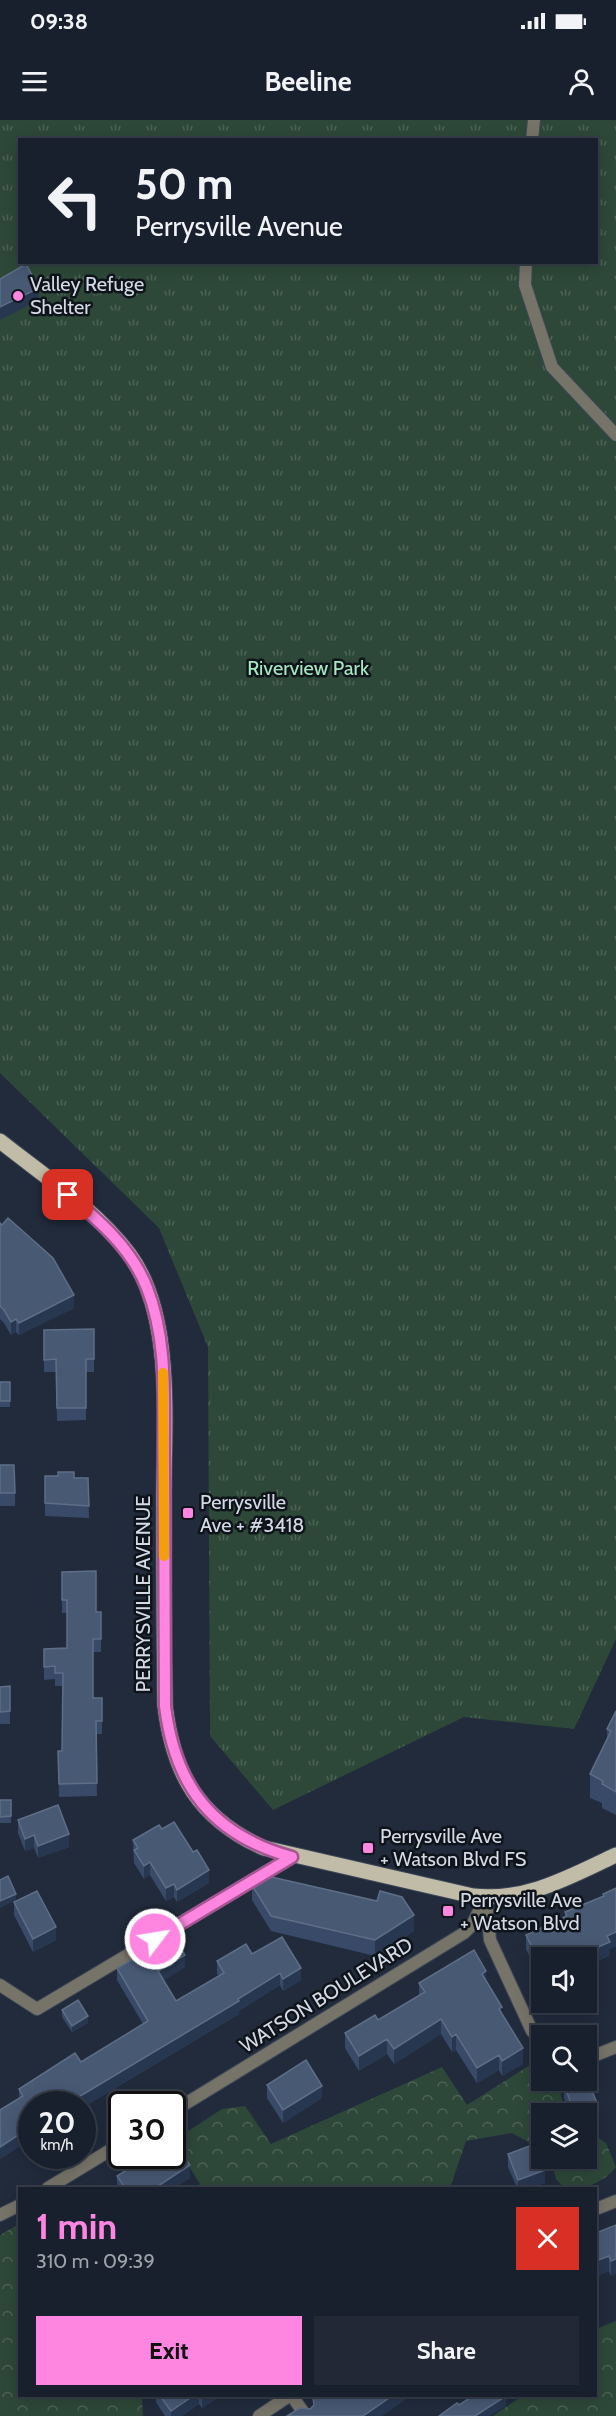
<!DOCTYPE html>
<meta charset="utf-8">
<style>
:root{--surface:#19202d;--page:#222835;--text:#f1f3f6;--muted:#9fa3aa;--line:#373e49;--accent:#fe85e0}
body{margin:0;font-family:Cabin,sans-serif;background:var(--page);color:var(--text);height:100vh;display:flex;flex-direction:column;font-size:22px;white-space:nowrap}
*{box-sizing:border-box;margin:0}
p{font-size:20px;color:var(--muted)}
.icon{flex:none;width:33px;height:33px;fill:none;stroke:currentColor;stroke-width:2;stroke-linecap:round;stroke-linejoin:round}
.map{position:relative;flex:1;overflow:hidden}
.side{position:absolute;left:18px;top:2067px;width:579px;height:210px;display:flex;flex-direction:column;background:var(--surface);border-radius:0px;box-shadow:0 3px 15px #0003,0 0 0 2px var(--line)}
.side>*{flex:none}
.top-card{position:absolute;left:18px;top:18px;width:580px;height:126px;border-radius:0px;box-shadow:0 3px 15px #0003,0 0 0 2px var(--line);background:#19202d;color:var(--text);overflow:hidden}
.controls{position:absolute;left:531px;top:1827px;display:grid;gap:12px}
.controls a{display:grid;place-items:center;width:66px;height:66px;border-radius:0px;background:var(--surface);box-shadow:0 3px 15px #0003,0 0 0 2px var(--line);font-size:30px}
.speed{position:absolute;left:18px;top:1971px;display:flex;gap:12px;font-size:30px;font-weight:700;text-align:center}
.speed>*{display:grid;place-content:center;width:78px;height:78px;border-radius:50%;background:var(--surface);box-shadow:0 3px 15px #0003,0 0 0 2px var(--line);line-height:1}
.speed small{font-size:15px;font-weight:400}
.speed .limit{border:3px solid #111;border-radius:9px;background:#fff;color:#111}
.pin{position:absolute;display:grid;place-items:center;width:51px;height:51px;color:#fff;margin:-26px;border-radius:12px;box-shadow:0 3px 9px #0006}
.me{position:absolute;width:66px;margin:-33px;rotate:59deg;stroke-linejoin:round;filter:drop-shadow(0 0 4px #0008)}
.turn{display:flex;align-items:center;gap:21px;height:126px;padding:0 18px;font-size:27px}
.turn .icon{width:78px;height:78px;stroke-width:2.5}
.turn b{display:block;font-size:42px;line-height:51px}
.round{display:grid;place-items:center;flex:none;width:63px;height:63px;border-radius:0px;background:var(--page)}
.overview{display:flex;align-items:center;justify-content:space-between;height:102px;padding:0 18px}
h1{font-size:36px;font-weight:800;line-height:45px;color:var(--accent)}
.primary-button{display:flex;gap:12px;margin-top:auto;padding:12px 18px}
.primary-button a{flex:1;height:69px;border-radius:0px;background:var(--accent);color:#111;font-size:24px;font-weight:800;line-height:69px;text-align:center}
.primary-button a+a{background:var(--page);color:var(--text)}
.status{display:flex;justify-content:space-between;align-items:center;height:42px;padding:0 30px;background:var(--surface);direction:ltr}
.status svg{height:16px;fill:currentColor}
header{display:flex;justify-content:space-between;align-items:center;height:78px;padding:0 18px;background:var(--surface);font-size:27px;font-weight:800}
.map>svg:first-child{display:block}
.forest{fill:url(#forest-crowns)}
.park{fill:url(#park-tufts);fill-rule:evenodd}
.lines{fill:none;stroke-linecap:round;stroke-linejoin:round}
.minor-casing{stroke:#3d4757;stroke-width:14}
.primary-casing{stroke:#3d4757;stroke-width:17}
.minor{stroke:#767369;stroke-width:12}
.primary{stroke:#c1bca7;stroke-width:15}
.wall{fill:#384a67}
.shaded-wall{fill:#283750}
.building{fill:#485974;stroke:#5e6e86;stroke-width:1.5}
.route-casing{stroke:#a55692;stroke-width:15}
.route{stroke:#fe85e0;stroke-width:10}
.slow{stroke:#f59e0b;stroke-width:10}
.poi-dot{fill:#fe85e0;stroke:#0f141b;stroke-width:2}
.labels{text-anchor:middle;stroke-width:5;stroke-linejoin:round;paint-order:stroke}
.poi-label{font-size:20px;fill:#d3dae5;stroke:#0f141b;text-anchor:start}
.park-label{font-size:20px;fill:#a6e8bf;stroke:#0f141b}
.street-label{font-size:20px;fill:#d3dae5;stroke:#0f141b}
</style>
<div class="status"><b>09:38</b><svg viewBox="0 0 49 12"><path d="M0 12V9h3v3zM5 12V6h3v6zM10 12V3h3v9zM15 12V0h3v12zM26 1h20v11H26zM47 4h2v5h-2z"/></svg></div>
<header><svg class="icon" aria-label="menu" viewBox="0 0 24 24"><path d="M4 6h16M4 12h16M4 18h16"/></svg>Beeline<svg class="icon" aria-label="person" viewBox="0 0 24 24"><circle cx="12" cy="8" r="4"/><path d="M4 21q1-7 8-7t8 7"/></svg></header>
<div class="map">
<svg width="616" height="2296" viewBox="0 0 616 2296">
<defs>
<pattern id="forest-crowns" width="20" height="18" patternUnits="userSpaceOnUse" patternTransform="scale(1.5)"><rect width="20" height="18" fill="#2d4838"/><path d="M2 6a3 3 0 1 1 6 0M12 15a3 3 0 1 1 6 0" fill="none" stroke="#4b6255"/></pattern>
<pattern id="park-tufts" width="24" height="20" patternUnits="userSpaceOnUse" patternTransform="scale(1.5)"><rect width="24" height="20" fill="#2d4838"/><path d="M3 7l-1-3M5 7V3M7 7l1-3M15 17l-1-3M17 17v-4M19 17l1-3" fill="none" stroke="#4b6255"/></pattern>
</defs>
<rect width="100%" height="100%" fill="#212b3c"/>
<g class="forest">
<path d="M 530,1945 L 541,1947 L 542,1960 L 558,1961 L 565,1993 L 542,1994 L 541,2029 L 512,2013 L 466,2021 L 450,2068 L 195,2068 L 200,2064 L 173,2021 L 222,1989 L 245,1986 L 271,2024 L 442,1947 L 467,1985 Z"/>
<path d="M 595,2016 L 606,2023 L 616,2047 C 602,2064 586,2069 564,2068 L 556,2059 L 551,2039 L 586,2038 L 587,2019 Z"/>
<path d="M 19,2104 L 20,2276 L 142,2276 L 143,2296 L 0,2296 L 0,2115 Z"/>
<path d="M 616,2201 L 616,2296 L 493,2296 L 522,2276 L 596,2276 L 596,2209 Z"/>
</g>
<path class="park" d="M 0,0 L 616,0 L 616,1519 L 574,1609 L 464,1597 L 273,1690 L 210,1616 L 208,1227 L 159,1108 L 0,953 ZM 20,20 L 597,20 L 597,142 L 20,142 Z"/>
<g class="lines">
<defs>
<g id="minor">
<path d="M 532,20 L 534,0"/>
<path d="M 526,142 L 525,165 L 552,247 L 616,315"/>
<path d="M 486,1779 L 490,1820 L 532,1911 L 542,1920"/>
<path d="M 0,1865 L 37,1889 L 292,1737"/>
<path d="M 586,1935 L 596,1935 L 616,1927"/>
<path d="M 172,1992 L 464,1813 L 472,1805 L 486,1777"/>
<path d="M 48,2068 L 122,2023"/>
<path d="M 596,2089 L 616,2081"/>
<path d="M 0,2095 L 20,2085"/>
<path d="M 292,2276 L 306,2296"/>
<path d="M 259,2296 L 289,2276"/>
</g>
<path id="primary" d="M 0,1021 C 44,1056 95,1089 129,1134 C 176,1197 163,1311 164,1386 C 164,1453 164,1519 165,1585 C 173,1654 199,1699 264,1728 L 473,1776 C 526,1782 569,1757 616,1735"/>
</defs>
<use href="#minor" class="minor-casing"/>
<use href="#primary" class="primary-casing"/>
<use href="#minor" class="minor"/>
<use href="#primary" class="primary"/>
</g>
<g class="wall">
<path d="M 0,1103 L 74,1188 L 19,1215 L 16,1212 L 11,1215 L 4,1203 L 0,1199 Z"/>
<path d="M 94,1209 L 94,1252 L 86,1252 L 86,1300 L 57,1301 L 56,1252 L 44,1252 L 44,1210 Z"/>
<rect x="0" y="1262" width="10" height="25"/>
<path d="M 0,1345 L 15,1373 L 15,1386 L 0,1386 Z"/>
<path d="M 45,1356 L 88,1358 L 89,1398 L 45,1396 Z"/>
<path d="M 62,1452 L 96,1492 L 101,1492 L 101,1532 L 93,1532 L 93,1578 L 102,1578 L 102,1614 L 96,1614 L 97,1676 L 59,1677 L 58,1631 L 62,1631 L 63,1566 L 55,1566 L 55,1559 L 44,1560 L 44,1529 L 67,1528 L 67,1493 L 62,1493 Z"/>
<path d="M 10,1566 L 10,1604 L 0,1604 L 0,1567 Z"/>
<path d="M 616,1591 L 616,1695 L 602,1688 L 602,1683 L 590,1678 L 590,1654 L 607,1619 L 607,1609 Z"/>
<rect x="0" y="1680" width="11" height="23"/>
<path d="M 18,1700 L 69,1727 L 38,1738 L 34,1728 L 25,1731 L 18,1713 Z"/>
<path d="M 162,1709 L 209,1763 L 177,1782 L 174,1777 L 166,1781 L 150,1755 L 144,1759 L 134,1743 L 133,1720 Z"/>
<path d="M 252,1765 L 414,1811 L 375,1836 L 271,1811 L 252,1780 Z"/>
<path d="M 616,1768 L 616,1826 L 610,1829 L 610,1836 L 542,1838 L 542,1869 L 532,1848 L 532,1841 L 526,1829 L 526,1815 L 565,1796 L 565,1792 L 603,1777 L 603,1774 Z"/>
<path d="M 14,1782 L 56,1820 L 33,1832 L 14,1795 Z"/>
<path d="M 252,1834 L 301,1860 L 283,1871 L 280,1865 L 239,1891 L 239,1894 L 32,2018 L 0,2039 L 19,1978 L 19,1969 L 81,1942 L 143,1904 L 117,1860 L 117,1848 L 185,1847 L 163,1860 L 176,1881 L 219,1856 L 217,1854 L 217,1841 Z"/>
<path d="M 486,1862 L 502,1893 L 523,1944 L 502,1956 L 499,1950 L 477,1963 L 456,1930 L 452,1932 L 441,1914 L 394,1944 L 387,1934 L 359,1951 L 345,1928 L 345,1913 L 378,1900 L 419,1876 L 419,1863 Z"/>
<path d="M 62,1890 L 88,1903 L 72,1912 L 62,1897 Z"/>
<path d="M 267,1965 L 322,1978 L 283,2003 L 267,1978 Z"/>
<path d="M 564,1965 L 597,1995 L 593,1997 L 593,2010 L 586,2012 L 586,1994 L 570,1994 L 564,1978 Z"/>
<path d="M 508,2034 L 545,2063 L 530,2068 L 517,2068 L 508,2047 Z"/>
<path d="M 117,2056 L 190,2058 L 174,2068 L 117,2068 Z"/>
<path d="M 616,2105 L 611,2156 L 609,2151 L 596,2156 Z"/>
<path d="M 156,2276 L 220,2276 L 202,2288 L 199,2284 L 182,2296 L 165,2296 L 156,2282 Z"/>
</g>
<g class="shaded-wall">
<path d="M 39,168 L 39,180 L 0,200 L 0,187 Z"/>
<path d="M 74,1175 L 74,1188 L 19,1215 L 19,1203 Z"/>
<path d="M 16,1199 L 16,1212 L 11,1215 L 11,1202 Z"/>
<path d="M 69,1714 L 69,1727 L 38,1738 L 38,1726 Z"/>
<path d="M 34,1715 L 34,1728 L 25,1731 L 25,1719 Z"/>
<path d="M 150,1742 L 150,1755 L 144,1759 L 144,1746 Z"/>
<path d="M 209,1750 L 209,1763 L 177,1782 L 177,1770 Z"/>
<path d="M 174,1764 L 174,1777 L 166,1781 L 166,1768 Z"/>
<path d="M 16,1774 L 16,1780 L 0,1788 L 0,1781 Z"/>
<path d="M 414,1795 L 414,1811 L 375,1836 L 375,1820 Z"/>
<path d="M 56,1807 L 56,1820 L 33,1832 L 33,1819 Z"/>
<path d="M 616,1812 L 616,1826 L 610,1829 L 610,1836 L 586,1846 L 586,1838 L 573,1838 L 607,1816 Z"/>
<path d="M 185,1835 L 185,1847 L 158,1864 L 158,1851 Z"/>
<path d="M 301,1848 L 301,1860 L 283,1871 L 283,1859 Z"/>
<path d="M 486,1851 L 486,1867 L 482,1854 Z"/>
<path d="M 280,1853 L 280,1865 L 239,1891 L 239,1894 L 82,1988 L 82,1984 L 67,1984 Z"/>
<path d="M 550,1882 L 560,1882 L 550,1887 Z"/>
<path d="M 88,1896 L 88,1903 L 72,1912 L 72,1906 Z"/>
<path d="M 441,1899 L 441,1914 L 394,1944 L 394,1929 Z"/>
<path d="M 456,1914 L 456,1930 L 452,1932 L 452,1917 Z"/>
<path d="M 387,1919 L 387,1934 L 359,1951 L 359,1936 Z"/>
<path d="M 523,1928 L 523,1944 L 502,1956 L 502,1941 Z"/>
<path d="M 499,1935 L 499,1950 L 477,1963 L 477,1948 Z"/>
<path d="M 322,1966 L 322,1978 L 283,2003 L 283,1990 Z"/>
<path d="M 597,1983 L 597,1995 L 593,1997 L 593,2010 L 586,2012 L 586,1999 L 589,1986 Z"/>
<path d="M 32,2006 L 32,2018 L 0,2039 L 0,2027 Z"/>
<path d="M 190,2045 L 190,2058 L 174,2068 L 155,2068 Z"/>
<path d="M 545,2050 L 545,2063 L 530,2068 L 518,2068 L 518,2060 Z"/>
<path d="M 609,2136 L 609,2151 L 596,2156 L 596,2141 Z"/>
<path d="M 616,2139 L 616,2154 L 611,2156 L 611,2141 Z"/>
<path d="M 193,2276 L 199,2276 L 199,2284 L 182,2296 L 171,2296 L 171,2291 Z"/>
<path d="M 202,2276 L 220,2276 L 202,2288 Z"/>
<path d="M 392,2276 L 411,2276 L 382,2296 L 363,2296 Z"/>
<path d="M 506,2276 L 506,2286 L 490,2296 L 475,2296 Z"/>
</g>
<g class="building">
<path d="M 26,144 L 39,168 L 0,187 L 0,159 Z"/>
<path d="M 8,1098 L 53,1138 L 74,1175 L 19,1203 L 16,1199 L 11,1202 L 4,1190 L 0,1186 L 0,1103 L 2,1105 Z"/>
<path d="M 94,1209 L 94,1239 L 86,1239 L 86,1288 L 57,1288 L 56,1239 L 44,1240 L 44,1210 Z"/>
<rect x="0" y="1262" width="10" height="19"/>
<path d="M 0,1345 L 14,1345 L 15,1373 L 0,1373 Z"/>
<path d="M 58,1352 L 74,1352 L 74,1358 L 88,1358 L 89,1386 L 45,1383 L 45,1356 L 58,1356 Z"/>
<path d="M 96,1451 L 96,1492 L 101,1492 L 101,1519 L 93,1519 L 93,1578 L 102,1578 L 102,1601 L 96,1601 L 97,1663 L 59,1664 L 58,1631 L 62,1631 L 63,1553 L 55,1553 L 55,1546 L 44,1547 L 44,1529 L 67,1528 L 67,1480 L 62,1480 L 62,1452 Z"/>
<path d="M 10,1566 L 10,1591 L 0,1592 L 0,1567 Z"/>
<path d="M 616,1591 L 616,1672 L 602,1664 L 603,1661 L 590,1654 L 611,1611 L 607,1609 Z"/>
<path d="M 0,1680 L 11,1680 L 11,1696 L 0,1697 Z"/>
<path d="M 58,1685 L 69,1714 L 38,1726 L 34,1715 L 25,1719 L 18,1700 Z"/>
<path d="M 174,1702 L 193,1732 L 197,1730 L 209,1750 L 177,1770 L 174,1764 L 166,1768 L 150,1742 L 144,1746 L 134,1730 L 138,1728 L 133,1720 L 159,1705 L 162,1709 Z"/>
<path d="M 8,1756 L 16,1774 L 0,1781 L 0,1760 Z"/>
<path d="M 267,1756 L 377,1781 L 380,1771 L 402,1777 L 414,1795 L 375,1820 L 271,1796 L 252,1765 Z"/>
<path d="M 616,1768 L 616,1812 L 607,1816 L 610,1822 L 573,1838 L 542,1838 L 542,1855 L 532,1834 L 535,1833 L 526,1815 L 567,1796 L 565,1792 L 604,1776 L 603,1774 Z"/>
<path d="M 37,1771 L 56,1807 L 33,1819 L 14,1782 Z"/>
<path d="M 174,1817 L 185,1835 L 158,1851 L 176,1881 L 224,1853 L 217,1841 L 246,1824 L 252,1834 L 282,1817 L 301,1848 L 283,1859 L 280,1853 L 238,1879 L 239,1881 L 67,1984 L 32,1984 L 32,2006 L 0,2027 L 0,1990 L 23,1976 L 19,1969 L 75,1933 L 81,1942 L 148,1901 L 117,1848 Z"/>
<path d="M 474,1830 L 486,1851 L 482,1854 L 502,1887 L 499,1889 L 523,1928 L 502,1941 L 499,1935 L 477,1948 L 456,1914 L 452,1917 L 441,1899 L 394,1929 L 387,1919 L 359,1936 L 345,1913 L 375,1895 L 378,1900 L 425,1872 L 419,1863 Z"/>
<path d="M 78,1880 L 88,1896 L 72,1906 L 62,1890 Z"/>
<path d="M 306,1940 L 322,1966 L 283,1990 L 267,1965 Z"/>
<path d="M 586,1956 L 597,1983 L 589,1986 L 593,1997 L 586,1999 L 586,1994 L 575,1994 L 564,1965 L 575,1960 L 586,1960 Z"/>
<path d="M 172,2017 L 190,2045 L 155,2068 L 156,2068 L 125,2068 L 117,2056 L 149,2036 L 172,2036 Z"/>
<path d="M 535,2024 L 545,2050 L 518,2060 L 508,2034 Z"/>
<path d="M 616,2105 L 616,2139 L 611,2141 L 609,2136 L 596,2141 L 596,2113 Z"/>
<path d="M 160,2276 L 193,2276 L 171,2291 Z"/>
<path d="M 317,2276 L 392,2276 L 363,2296 L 287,2296 L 300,2288 L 310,2289 L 314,2285 L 313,2278 Z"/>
<path d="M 473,2276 L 506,2276 L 475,2296 L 439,2296 L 457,2283 L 459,2285 Z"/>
</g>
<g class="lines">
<defs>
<path id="route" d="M 68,1075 C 100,1101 132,1129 147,1168 C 169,1224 163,1285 164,1344 C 164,1424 164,1505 165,1586 C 175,1666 212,1715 292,1737 L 155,1819"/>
</defs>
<use href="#route" class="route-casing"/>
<use href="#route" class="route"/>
<path class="slow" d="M 163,1253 L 164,1436"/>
</g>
<g class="poi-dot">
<circle cx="18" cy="176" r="6"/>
<rect x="182" y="1387" width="12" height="12" rx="3"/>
<rect x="362" y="1722" width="12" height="12" rx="3"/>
<rect x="442" y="1785" width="12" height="12" rx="3"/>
</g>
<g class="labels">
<g class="poi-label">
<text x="30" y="171">Valley Refuge<tspan x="30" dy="23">Shelter</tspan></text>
<text x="200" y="1389">Perrysville<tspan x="200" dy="23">Ave + #3418</tspan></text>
<text x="380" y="1723">Perrysville Ave<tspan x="380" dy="23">+ Watson Blvd FS</tspan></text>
<text x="460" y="1787">Perrysville Ave<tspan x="460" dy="23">+ Watson Blvd</tspan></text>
</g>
<g class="park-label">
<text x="308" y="555">Riverview Park</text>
</g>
<g class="street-label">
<text transform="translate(143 1474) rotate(-90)" y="7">PERRYSVILLE AVENUE</text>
<text transform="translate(326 1875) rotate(-32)" y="7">WATSON BOULEVARD</text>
</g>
</g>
</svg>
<div class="controls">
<a><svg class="icon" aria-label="sound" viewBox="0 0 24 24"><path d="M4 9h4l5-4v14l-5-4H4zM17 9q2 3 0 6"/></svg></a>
<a><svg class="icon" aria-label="search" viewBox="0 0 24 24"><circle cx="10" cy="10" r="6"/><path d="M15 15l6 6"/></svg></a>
<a><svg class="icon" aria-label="layers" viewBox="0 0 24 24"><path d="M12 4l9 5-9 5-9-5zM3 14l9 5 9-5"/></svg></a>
</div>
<div class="speed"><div>20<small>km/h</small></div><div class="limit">30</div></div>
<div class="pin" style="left:68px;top:1075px;background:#d93025"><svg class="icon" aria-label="arrive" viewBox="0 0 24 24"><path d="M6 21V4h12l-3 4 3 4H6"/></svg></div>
<svg class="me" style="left:155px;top:1819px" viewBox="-20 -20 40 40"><circle r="17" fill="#fe85e0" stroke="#fff" stroke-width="3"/><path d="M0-11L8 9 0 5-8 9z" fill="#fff"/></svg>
<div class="top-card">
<div class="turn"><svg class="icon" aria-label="left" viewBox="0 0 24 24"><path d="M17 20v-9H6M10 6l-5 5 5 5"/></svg><div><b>50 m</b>Perrysville Avenue</div></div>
</div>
<section class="side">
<div class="overview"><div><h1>1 min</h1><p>310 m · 09:39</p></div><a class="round" style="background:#d93025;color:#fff"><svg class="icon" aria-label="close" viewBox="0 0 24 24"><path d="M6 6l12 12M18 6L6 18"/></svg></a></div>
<div class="primary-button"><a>Exit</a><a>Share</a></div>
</section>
</div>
